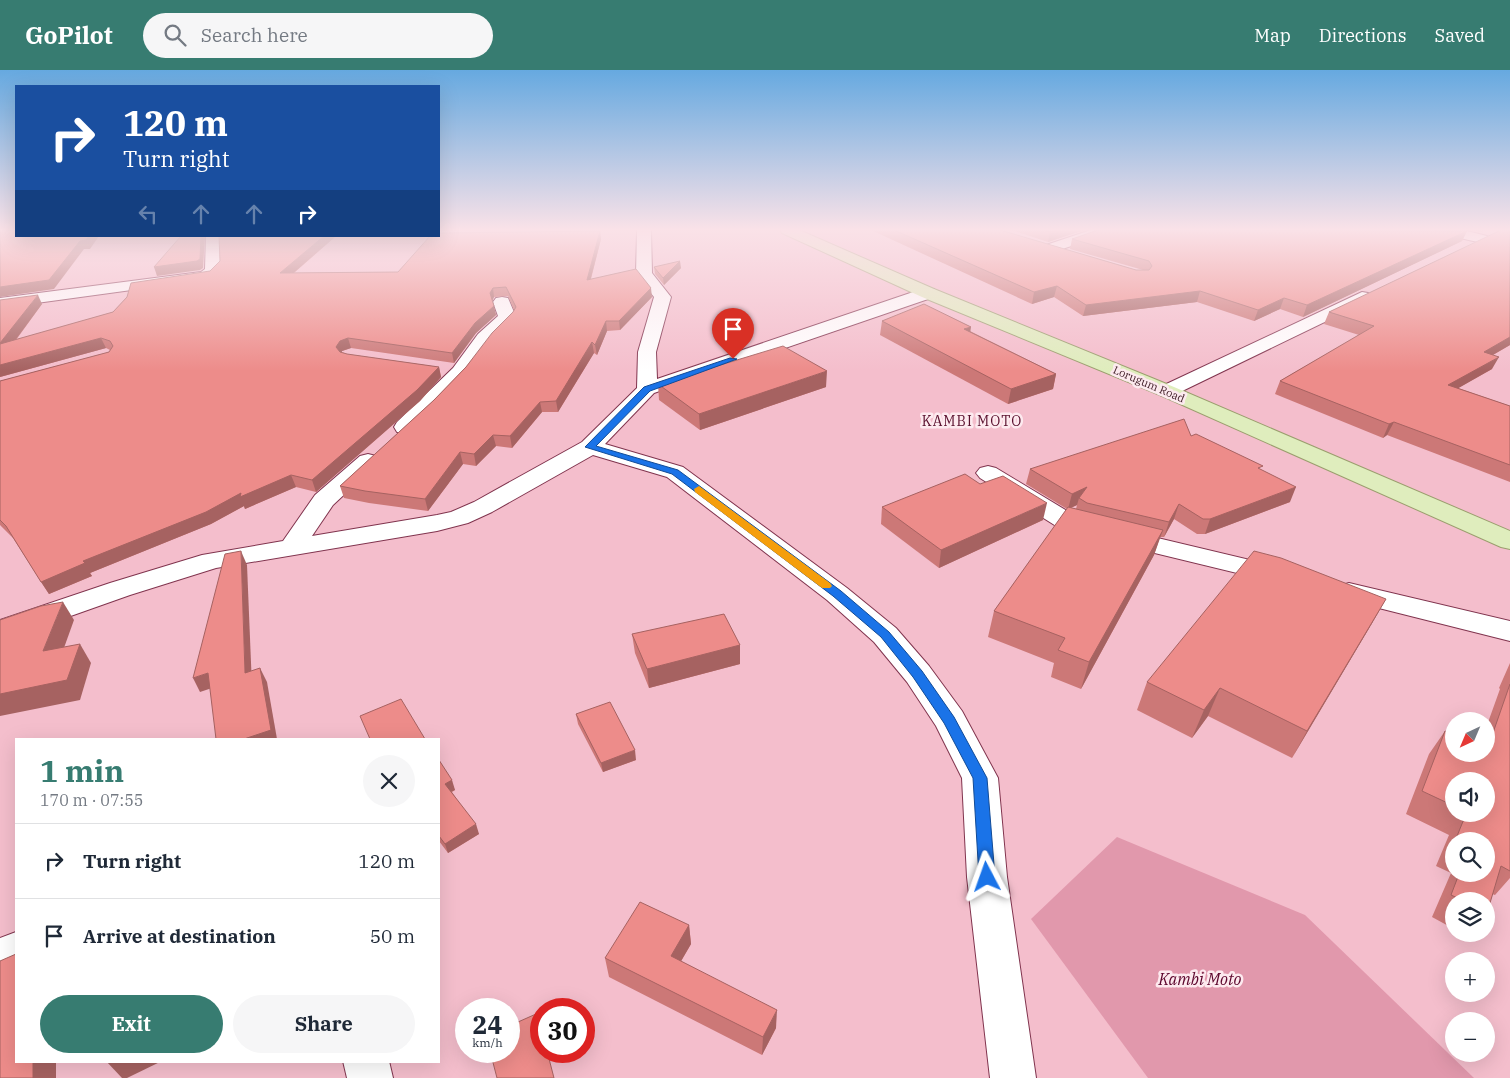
<!DOCTYPE html>
<meta charset="utf-8">
<style>
:root{--surface:#fff;--page:#f6f6f7;--text:#1f2937;--muted:#747a83;--line:#e0e1e3;--accent:#377c71}
body{margin:0;font-family:"IBM Plex Serif",serif;background:var(--page);color:var(--text);height:100vh;display:flex;flex-direction:column;font-size:19px;white-space:nowrap}
*{box-sizing:border-box;margin:0}
p{font-size:16px;color:var(--muted)}
.icon{flex:none;width:28px;height:28px;fill:none;stroke:currentColor;stroke-width:2;stroke-linecap:round;stroke-linejoin:round}
.map{position:relative;flex:1;overflow:hidden}
.details{position:absolute;left:15px;top:668px;width:425px;height:325px;display:flex;flex-direction:column;background:var(--surface);border-radius:0px;box-shadow:0 5px 20px #0002}
.details>*{flex:none}
.top-card{position:absolute;left:15px;top:15px;width:425px;height:152px;border-radius:0px;box-shadow:0 5px 20px #0002;background:#1a4fa0;color:#fff;overflow:hidden}
.needle{width:32px;rotate:224deg}
.buttons{position:absolute;left:1445px;top:642px;display:grid;gap:10px}
.buttons a{display:grid;place-items:center;width:50px;height:50px;border-radius:50%;background:var(--surface);box-shadow:0 5px 20px #0002;font-size:25px}
.speed{position:absolute;left:455px;top:928px;display:flex;gap:10px;font-size:25px;font-weight:700;text-align:center}
.speed>*{display:grid;place-content:center;width:65px;height:65px;border-radius:50%;background:var(--surface);box-shadow:0 5px 20px #0002;line-height:1}
.speed small{font-size:12px;font-weight:400}
.speed .limit{border:8px solid #d22;background:#fff;color:#111}
.pin{position:absolute;display:grid;place-items:center;width:42px;height:42px;color:#fff;margin:-51px -21px;border-radius:50% 50% 50% 0;rotate:-45deg;box-shadow:0 0 5px #0007}
.pin .icon{rotate:45deg}
.me{position:absolute;width:55px;margin:-28px;rotate:356deg;stroke-linejoin:round;filter:drop-shadow(0 0 4px #0008)}
.turn{display:flex;align-items:center;gap:18px;height:105px;padding:0 25px;font-size:22px}
.turn .icon{width:65px;height:65px;stroke-width:2.5}
.turn b{display:block;font-size:35px;line-height:42px}
.lanes{display:flex;align-items:center;height:48px;padding:0 25px;background:#0003;justify-content:center;gap:25px;direction:ltr}
.lanes .off{opacity:.35}
.round{display:grid;place-items:center;flex:none;width:52px;height:52px;border-radius:26px;background:var(--page)}
.headline{display:flex;align-items:center;justify-content:space-between;height:85px;padding:0 25px}
h1{font-size:30px;font-weight:800;line-height:38px;color:var(--accent)}
.cta{display:flex;gap:10px;margin-top:auto;padding:10px 25px}
.cta a{flex:1;height:58px;border-radius:30px;background:var(--accent);color:#fff;font-size:20px;font-weight:800;line-height:58px;text-align:center}
.cta a+a{background:var(--page);color:var(--text)}
ul{padding:0;list-style:none}
li{display:flex;align-items:center;gap:15px;height:75px;padding:0 25px;border-top:1px solid var(--line)}
li div{flex:1}
li b{display:block;font-size:19px}
li em{font-style:normal}
header{display:flex;align-items:center;gap:30px;box-sizing:border-box;height:70px;padding:0 25px;background:var(--accent);color:#fff}
header strong{font-size:24px}
nav{display:flex;gap:28px;margin-inline-start:auto;font-size:18px}
.search{width:350px;height:45px;background:var(--page);display:flex;align-items:center;gap:12px;box-sizing:border-box;padding:0 18px;border-radius:28px;color:var(--muted);font-size:19px}
.map>svg:first-child{display:block}
.green{fill:#e198ac}
.lines{fill:none;stroke-linecap:round;stroke-linejoin:round}
.minor-casing{stroke:#80344e;stroke-width:2}
.major-casing{stroke:#9b9e6e;stroke-width:2}
.minor{fill:#fff;fill-rule:evenodd}
.major{fill:#dfedbd;fill-rule:evenodd}
.wall{fill:#cc7877;fill-rule:evenodd}
.shaded-wall{fill:#a66261}
.building{fill:#ed8c8a;stroke:#a66261}
.route{fill:#1a73e8;stroke:#114b97}
.slow{fill:#f59e0b}
.labels{text-anchor:middle;stroke-width:5;stroke-linejoin:round;paint-order:stroke}
.far-street-label{font-size:11px;fill:#45232d;stroke:#fdeaef}
.far-quarter-label{font-size:14px;letter-spacing:1px;fill:#590f2d;stroke:#fdeaef}
.near-park-label{font-size:16px;font-style:italic;fill:#5c052c;stroke:#fdeaef}
</style>
<header>
<strong>GoPilot</strong>
<div class="search"><svg class="icon" aria-label="search" viewBox="0 0 24 24"><circle cx="10" cy="10" r="6"/><path d="M15 15l6 6"/></svg>Search here</div>
<nav><a>Map</a><a>Directions</a><a>Saved</a></nav>
</header>
<div class="map">
<svg width="1510" height="1008" viewBox="0 0 1510 1008">
<rect width="100%" height="100%" fill="#f4becc"/>
<path class="green" d="M 1117,767 L 1305,845 L 1474,1008 L 1148,1008 L 1031,849 Z"/>
<g class="lines">
<defs>
<g id="minor">
<path d="M 637,160 L 651,160 L 652,203 L 671,227 L 656,282 L 657,309 L 922,219 L 934,219 L 936,223 L 934,227 L 654,323 L 605,374 L 683,397 L 847,518 L 896,558 L 929,596 L 962,641 L 998,708 L 1007,807 L 1036,1008 L 990,1008 L 967,807 L 962,708 L 936,656 L 907,612 L 874,572 L 827,530 L 667,407 L 593,385 L 492,442 L 468,453 L 437,461 L 216,498 L 130,525 L 0,571 L 0,550 L 110,513 L 202,485 L 283,471 L 315,425 L 360,386 L 368,384 L 376,386 L 380,391 L 333,435 L 312,466 L 437,445 L 451,442 L 474,432 L 582,372 L 637,318 L 638,282 L 654,227 L 636,204 Z"/>
<path d="M 1091,160 L 1113,160 L 1111,163 L 1053,182 L 1043,182 L 1041,179 L 1043,176 Z"/>
<path d="M 1436,160 L 1463,160 L 1487,166 L 1489,169 L 1487,172 L 1482,173 L 1438,163 Z"/>
<path d="M 206,166 L 220,166 L 221,200 L 212,209 L 0,238 L 0,228 L 201,202 L 205,199 Z"/>
<path d="M 1362,222 L 1368,223 L 1370,227 L 1368,231 L 1174,325 L 1167,327 L 1160,325 L 1157,321 L 1160,317 Z"/>
<path d="M 502,227 L 508,228 L 516,247 L 513,251 C 483,280 461,317 429,346 C 424,351 418,359 412,362 C 407,364 402,363 397,362 L 394,357 L 397,352 L 453,298 L 478,264 L 498,246 L 493,232 L 496,228 Z"/>
<path d="M 988,396 L 996,398 L 1082,450 L 1288,499 L 1292,505 L 1288,511 L 1278,513 L 1064,461 L 980,408 L 976,403 L 980,398 Z"/>
<path d="M 1349,513 L 1510,551 L 1510,571 L 1339,528 L 1335,522 L 1339,516 Z"/>
<path d="M 16,862 L 16,903 L 0,909 L 0,868 Z"/>
<path d="M 343,991 L 389,991 L 393,1008 L 347,1008 Z"/>
</g>
<path id="major" d="M 780,160 L 799,160 L 934,219 L 1174,317 L 1510,461 L 1510,479 L 1501,477 L 1160,325 L 922,227 L 782,163 Z"/>
</defs>
<use href="#minor" class="minor-casing"/>
<use href="#major" class="major-casing"/>
<use href="#minor" class="minor"/>
<use href="#major" class="major"/>
</g>
<g class="wall">
<path d="M 871,160 L 1000,160 L 1136,200 L 1143,200 L 1070,179 L 1072,169 L 1467,161 L 1462,171 L 1303,247 L 1280,239 L 1254,251 L 1197,232 L 1083,246 L 1054,227 L 1032,234 Z"/>
<path d="M 1011,160 L 1084,160 L 1048,172 Z"/>
<path d="M 1473,160 L 1485,160 L 1481,162 Z"/>
<path d="M 1510,160 L 1510,275 L 1493,285 L 1492,299 L 1458,318 L 1510,336 L 1510,412 L 1387,365 L 1383,368 L 1275,324 L 1280,311 L 1359,265 L 1324,254 L 1329,242 Z"/>
<path d="M 600,161 L 601,169 L 591,209 L 652,227 L 620,260 L 607,261 L 597,285 L 594,283 L 558,342 L 542,342 L 512,378 L 496,376 L 476,396 L 463,394 L 428,441 L 369,433 L 344,428 L 340,416 L 434,330 L 466,297 L 513,242 L 514,240 L 508,226 L 494,227 L 492,231 L 496,245 L 476,263 L 454,293 L 351,278 L 342,281 L 342,282 L 347,284 L 439,297 L 441,307 L 420,331 L 316,422 L 296,417 L 245,439 L 244,436 L 211,454 L 90,503 L 92,506 L 49,524 L 13,468 L 0,455 L 0,311 L 109,282 L 110,280 L 106,278 L 0,307 L 0,230 L 42,234 L 16,270 L 113,242 L 210,201 L 220,191 L 219,166 L 336,166 L 294,203 L 398,202 Z"/>
<path d="M 654,197 L 681,198 L 664,215 L 655,204 Z"/>
<path d="M 882,251 L 970,261 L 1056,304 L 1053,319 L 1008,334 L 880,265 Z"/>
<path d="M 658,314 L 826,317 L 700,360 L 659,330 Z"/>
<path d="M 1191,366 L 1261,400 L 1290,432 L 1205,464 L 1197,464 L 1174,449 L 1164,467 L 1160,467 L 1154,485 L 1081,619 L 1051,607 L 1054,593 L 988,567 L 994,541 L 1067,439 L 1026,414 L 1030,399 ZM 1077,435 L 1076,439 L 1071,438 Z"/>
<path d="M 882,437 L 1043,450 L 939,498 L 881,454 Z"/>
<path d="M 1386,529 L 1371,555 L 1292,688 L 1208,646 L 1192,668 L 1137,640 L 1147,612 Z"/>
<path d="M 632,564 L 740,575 L 740,594 L 649,618 L 635,583 Z"/>
<path d="M 1510,593 L 1510,808 L 1495,825 L 1492,824 L 1486,844 L 1486,831 L 1454,831 L 1454,859 L 1432,847 L 1451,803 L 1436,796 L 1449,765 L 1406,744 L 1429,684 L 1445,661 L 1486,684 L 1486,658 L 1500,619 L 1499,618 ZM 1454,711 L 1486,744 L 1454,744 ZM 1454,771 L 1486,771 L 1486,804 L 1454,804 Z"/>
<path d="M 576,644 L 636,690 L 603,702 L 578,654 Z"/>
<path d="M 439,690 L 455,720 L 452,722 L 479,764 L 448,783 L 439,771 Z"/>
<path d="M 689,855 L 691,874 L 681,891 L 776,958 L 762,985 L 609,907 L 605,888 Z"/>
</g>
<g class="shaded-wall">
<path d="M 1055,160 L 1084,160 L 1048,172 L 1050,162 Z"/>
<path d="M 600,161 L 601,169 L 588,219 L 587,210 Z"/>
<path d="M 1467,161 L 1462,171 L 1303,247 L 1307,235 Z"/>
<path d="M 89,166 L 99,166 L 90,179 L 84,179 L 54,219 L 0,227 L 0,217 L 80,171 Z"/>
<path d="M 201,166 L 205,166 L 203,198 L 200,200 L 157,206 L 154,197 Z"/>
<path d="M 324,166 L 336,166 L 283,212 L 280,203 Z"/>
<path d="M 680,191 L 681,198 L 664,215 L 663,208 Z"/>
<path d="M 1057,216 L 1054,227 L 1032,234 L 1034,222 Z"/>
<path d="M 493,218 L 494,227 L 491,233 L 490,223 Z"/>
<path d="M 651,218 L 652,227 L 620,260 L 619,251 Z"/>
<path d="M 1200,221 L 1197,232 L 1083,246 L 1086,235 Z"/>
<path d="M 38,225 L 42,234 L 5,284 L 0,276 L 0,273 Z"/>
<path d="M 1284,228 L 1280,239 L 1254,251 L 1258,240 Z"/>
<path d="M 494,236 L 496,245 L 476,263 L 454,293 L 452,283 L 475,253 Z"/>
<path d="M 606,251 L 607,261 L 597,285 L 595,275 Z"/>
<path d="M 971,257 L 969,271 L 964,259 Z"/>
<path d="M 1510,267 L 1510,275 L 1477,294 L 1484,282 Z"/>
<path d="M 101,268 L 106,278 L 0,307 L 0,295 Z"/>
<path d="M 348,268 L 351,278 L 342,281 L 340,287 L 336,277 L 340,271 Z"/>
<path d="M 592,272 L 594,283 L 558,342 L 556,331 Z"/>
<path d="M 1499,287 L 1492,299 L 1441,328 L 1448,315 Z"/>
<path d="M 439,297 L 441,307 L 420,331 L 316,422 L 312,410 Z"/>
<path d="M 827,301 L 826,317 L 700,360 L 699,344 Z"/>
<path d="M 1056,304 L 1053,319 L 1008,334 L 1011,319 Z"/>
<path d="M 540,332 L 542,342 L 512,378 L 510,366 Z"/>
<path d="M 1394,352 L 1387,365 L 1383,368 L 1389,354 Z"/>
<path d="M 493,365 L 496,376 L 476,396 L 474,384 Z"/>
<path d="M 460,382 L 463,394 L 428,441 L 425,429 Z"/>
<path d="M 291,405 L 296,417 L 245,439 L 244,436 L 211,454 L 90,503 L 92,506 L 49,524 L 41,512 L 83,491 L 241,423 Z"/>
<path d="M 1087,417 L 1079,428 L 1077,435 L 1068,439 L 1072,424 Z"/>
<path d="M 1296,417 L 1290,432 L 1205,464 L 1210,449 Z"/>
<path d="M 1047,433 L 1043,450 L 939,498 L 941,480 Z"/>
<path d="M 1179,434 L 1174,449 L 1164,467 L 1169,452 Z"/>
<path d="M 1163,460 L 1154,485 L 1081,619 L 1089,592 Z"/>
<path d="M 241,481 L 247,495 L 252,617 L 245,603 Z"/>
<path d="M 1386,529 L 1371,555 L 1292,688 L 1307,661 Z"/>
<path d="M 63,532 L 74,550 L 56,600 L 43,581 Z"/>
<path d="M 80,574 L 91,593 L 80,630 L 0,646 L 0,624 Z"/>
<path d="M 740,575 L 740,594 L 649,618 L 647,599 Z"/>
<path d="M 260,598 L 267,612 L 277,669 L 244,669 Z"/>
<path d="M 208,603 L 215,617 L 200,622 L 193,608 Z"/>
<path d="M 1220,618 L 1208,646 L 1192,668 L 1204,640 Z"/>
<path d="M 635,680 L 636,690 L 603,702 L 601,693 Z"/>
<path d="M 452,710 L 455,720 L 448,723 L 445,714 Z"/>
<path d="M 476,754 L 479,764 L 448,783 L 445,774 Z"/>
<path d="M 689,855 L 691,874 L 673,905 L 671,886 Z"/>
<path d="M 777,940 L 776,958 L 762,985 L 763,967 Z"/>
<rect x="33" y="991" width="23" height="17"/>
<path d="M 106,991 L 162,991 L 127,1008 L 122,1008 Z"/>
</g>
<g class="building">
<path d="M 0,160 L 16,160 L 16,166 L 89,166 L 86,170 L 80,171 L 49,210 L 0,217 Z"/>
<path d="M 894,160 L 1000,160 L 1136,200 L 1149,200 L 1152,196 L 1149,191 L 1072,169 L 1098,160 L 1467,161 L 1307,235 L 1284,228 L 1258,240 L 1200,221 L 1086,235 L 1057,216 L 1034,222 Z"/>
<path d="M 1044,160 L 1055,160 L 1050,162 Z"/>
<path d="M 1501,160 L 1510,160 L 1510,267 L 1484,282 L 1499,287 L 1448,315 L 1510,336 L 1510,395 L 1394,352 L 1389,354 L 1280,311 L 1374,256 L 1329,242 Z"/>
<path d="M 600,161 L 587,210 L 636,199 L 651,218 L 619,251 L 606,251 L 595,275 L 592,272 L 556,331 L 540,332 L 510,366 L 493,365 L 474,384 L 460,382 L 425,429 L 365,421 L 340,416 L 434,330 L 466,297 L 492,263 L 513,242 L 516,237 L 506,217 L 493,218 L 490,223 L 494,236 L 475,253 L 452,283 L 348,268 L 340,271 L 336,277 L 340,282 L 347,284 L 439,297 L 417,320 L 312,410 L 291,405 L 240,427 L 241,423 L 206,442 L 83,491 L 85,493 L 41,512 L 6,456 L 0,450 L 0,311 L 109,282 L 113,276 L 110,271 L 101,268 L 0,295 L 0,274 L 113,242 L 127,227 L 131,213 L 210,201 L 220,191 L 219,166 L 324,166 L 280,203 L 398,202 L 430,166 L 439,166 L 439,163 Z"/>
<path d="M 181,166 L 201,166 L 200,189 L 197,191 L 154,197 Z"/>
<path d="M 680,191 L 663,208 L 654,197 Z"/>
<path d="M 38,225 L 0,273 L 0,230 Z"/>
<path d="M 924,234 L 971,257 L 964,259 L 1056,304 L 1011,319 L 882,251 Z"/>
<path d="M 783,276 L 827,301 L 699,344 L 658,314 Z"/>
<path d="M 1184,349 L 1191,366 L 1196,364 L 1263,396 L 1258,398 L 1296,417 L 1210,449 L 1203,449 L 1179,434 L 1169,452 L 1087,433 L 1079,428 L 1087,417 L 1072,424 L 1030,399 Z"/>
<path d="M 965,404 L 980,414 L 1003,406 L 1047,433 L 941,480 L 882,437 Z"/>
<path d="M 1068,437 L 1163,460 L 1089,592 L 1058,580 L 1065,568 L 994,541 Z"/>
<path d="M 241,481 L 245,603 L 260,598 L 271,660 L 244,669 L 216,669 L 208,603 L 193,608 L 225,484 Z"/>
<path d="M 1254,481 L 1281,488 L 1386,529 L 1307,661 L 1220,618 L 1204,640 L 1147,612 Z"/>
<path d="M 63,532 L 43,581 L 80,574 L 67,610 L 0,624 L 0,550 L 41,536 Z"/>
<path d="M 724,544 L 740,575 L 647,599 L 632,564 Z"/>
<path d="M 1510,614 L 1510,801 L 1501,796 L 1487,843 L 1486,831 L 1464,831 L 1451,825 L 1459,804 L 1486,804 L 1486,771 L 1455,771 L 1466,744 L 1486,744 L 1486,711 L 1454,711 L 1454,736 L 1422,721 L 1445,661 L 1454,665 L 1454,684 L 1486,684 L 1486,680 L 1487,680 Z"/>
<path d="M 401,629 L 425,669 L 370,669 L 360,646 Z"/>
<path d="M 610,632 L 635,680 L 601,693 L 576,644 Z"/>
<path d="M 439,690 L 452,710 L 445,714 L 476,754 L 445,774 L 439,766 Z"/>
<path d="M 640,832 L 689,855 L 671,886 L 777,940 L 763,967 L 605,888 Z"/>
<path d="M 16,884 L 16,991 L 33,991 L 33,1008 L 0,1008 L 0,891 Z"/>
<path d="M 536,944 L 541,962 L 541,981 L 547,981 L 554,1008 L 497,1008 L 490,981 L 509,981 L 509,956 Z"/>
</g>
<linearGradient id="sky" x2="0" y2="1"><stop stop-color="#66a9e0"/><stop offset="0.53" stop-color="#fae2e8"/><stop offset="1" stop-color="#fae2e8" stop-opacity="0"/></linearGradient>
<rect width="1510" height="301" fill="url(#sky)"/>
<path class="route" d="M 730,288 L 737,289 L 650,321 L 596,376 L 678,400 L 841,521 L 889,562 L 922,601 L 954,647 L 987,708 L 995,807 L 993,812 L 987,814 L 982,812 L 979,807 L 973,708 L 944,653 L 913,607 L 881,567 L 833,526 L 672,404 L 585,377 L 644,317 Z"/>
<path class="slow" d="M 699,416 L 830,513 L 832,516 L 830,518 L 822,518 L 695,422 L 694,419 Z"/>
<g class="labels">
<g class="far-street-label">
<text transform="translate(1149 314) rotate(23)" y="4">Lorugum Road</text>
</g>
<g class="far-quarter-label">
<text x="972" y="356">KAMBI MOTO</text>
</g>
<g class="near-park-label">
<text x="1200" y="915">Kambi Moto</text>
</g>
</g>
</svg>
<div class="buttons">
<a><svg class="needle" viewBox="-14 -14 28 28"><path d="M0-13l5 13h-10z" fill="#e53935"/><path d="M0 13l5-13h-10z" fill="#747a83"/></svg></a>
<a><svg class="icon" aria-label="sound" viewBox="0 0 24 24"><path d="M4 9h4l5-4v14l-5-4H4zM17 9q2 3 0 6"/></svg></a>
<a><svg class="icon" aria-label="search" viewBox="0 0 24 24"><circle cx="10" cy="10" r="6"/><path d="M15 15l6 6"/></svg></a>
<a><svg class="icon" aria-label="layers" viewBox="0 0 24 24"><path d="M12 4l9 5-9 5-9-5zM3 14l9 5 9-5"/></svg></a>
<a>+</a>
<a>−</a>
</div>
<div class="speed"><div>24<small>km/h</small></div><div class="limit">30</div></div>
<div class="pin" style="left:733px;top:289px;background:#d93025"><svg class="icon" aria-label="arrive" viewBox="0 0 24 24"><path d="M6 21V4h12l-3 4 3 4H6"/></svg></div>
<svg class="me" style="left:987px;top:807px" viewBox="-20 -20 40 40"><path d="M0-17L14 15 0 8-14 15z" fill="#1a73e8" stroke="#fff" stroke-width="4"/></svg>
<div class="top-card">
<div class="turn"><svg class="icon" aria-label="right" viewBox="0 0 24 24"><path d="M7 20v-9h11M14 6l5 5-5 5"/></svg><div><b>120 m</b>Turn right</div></div>
<div class="lanes"><svg class="icon off" aria-label="left" viewBox="0 0 24 24"><path d="M17 20v-9H6M10 6l-5 5 5 5"/></svg><svg class="icon off" aria-label="ahead" viewBox="0 0 24 24"><path d="M12 20V5M6 11l6-6 6 6"/></svg><svg class="icon off" aria-label="ahead" viewBox="0 0 24 24"><path d="M12 20V5M6 11l6-6 6 6"/></svg><svg class="icon" aria-label="right" viewBox="0 0 24 24"><path d="M7 20v-9h11M14 6l5 5-5 5"/></svg></div>
</div>
<section class="details">
<div class="headline"><div><h1>1 min</h1><p>170 m · 07:55</p></div><a class="round"><svg class="icon" aria-label="close" viewBox="0 0 24 24"><path d="M6 6l12 12M18 6L6 18"/></svg></a></div>
<ul>
<li><svg class="icon" aria-label="right" viewBox="0 0 24 24"><path d="M7 20v-9h11M14 6l5 5-5 5"/></svg><div><b>Turn right</b></div><em>120 m</em></li>
<li><svg class="icon" aria-label="arrive" viewBox="0 0 24 24"><path d="M6 21V4h12l-3 4 3 4H6"/></svg><div><b>Arrive at destination</b></div><em>50 m</em></li>
</ul>
<div class="cta"><a>Exit</a><a>Share</a></div>
</section>
</div>
